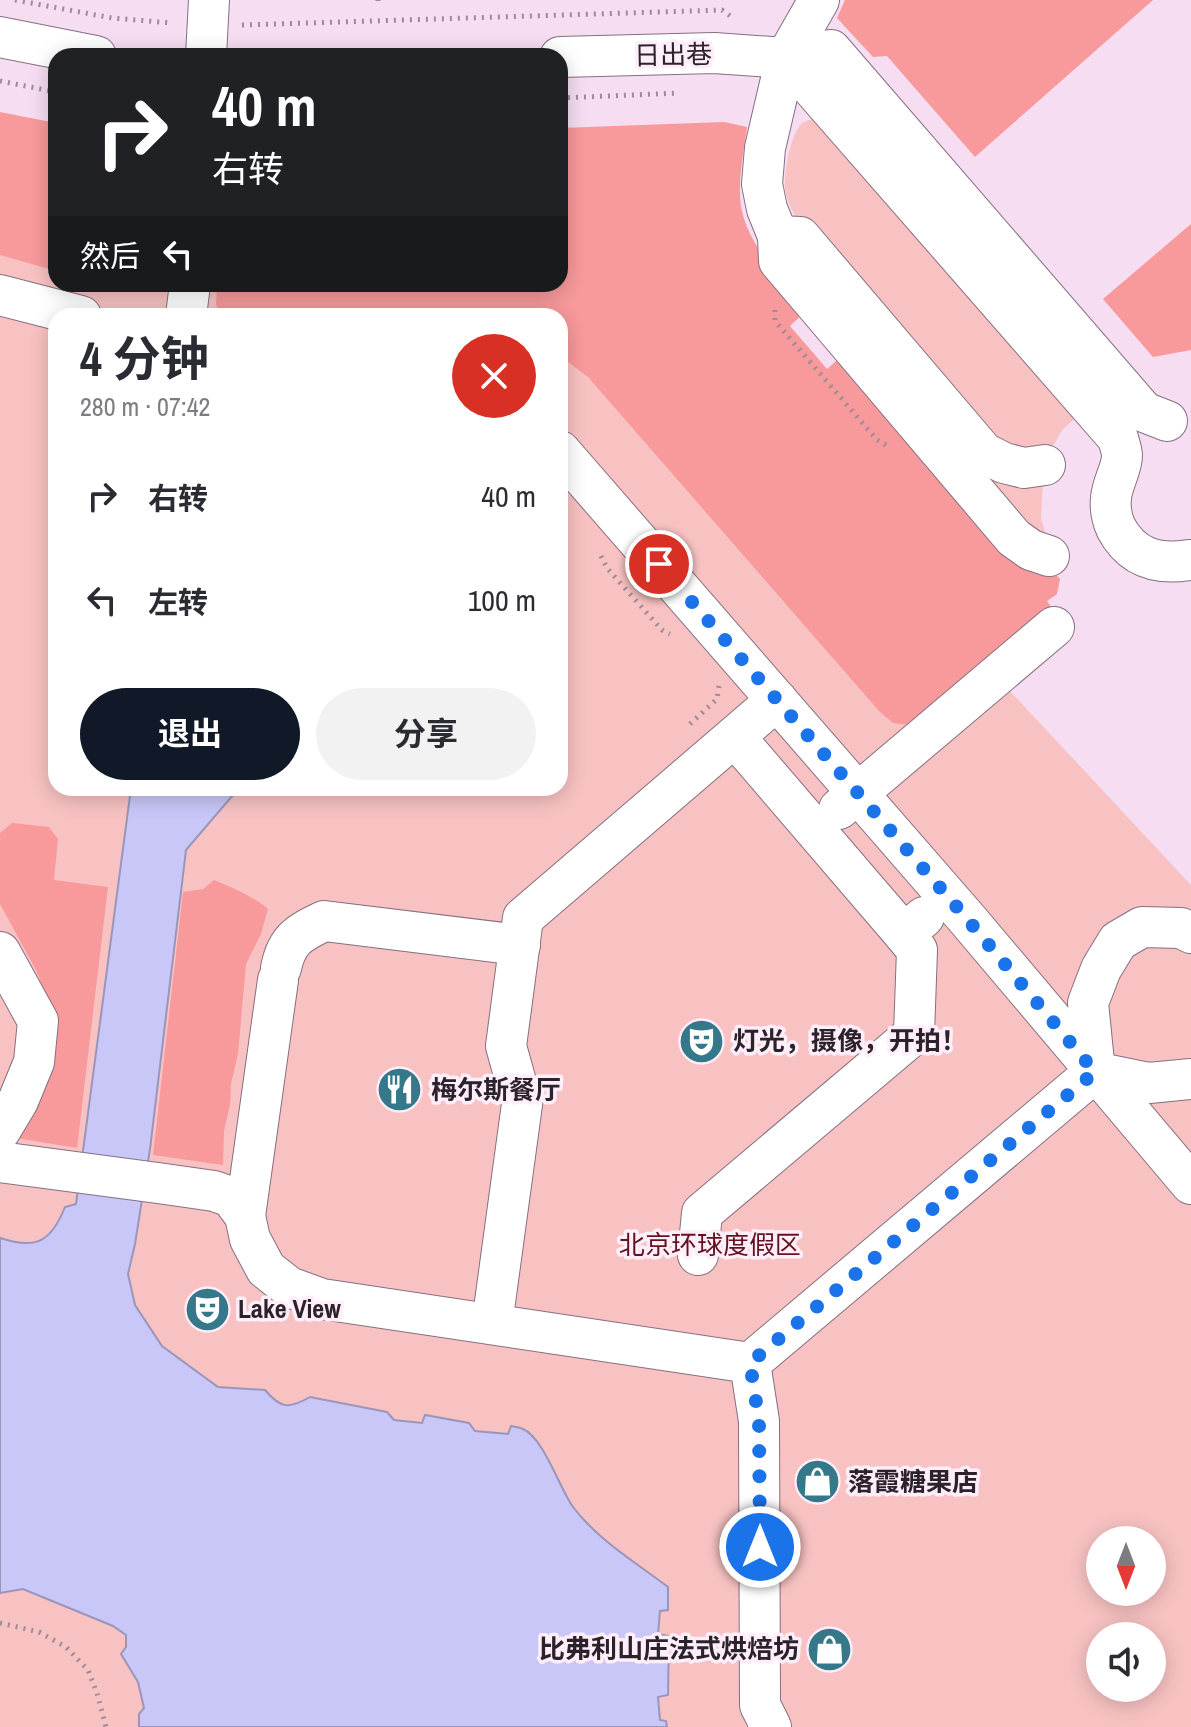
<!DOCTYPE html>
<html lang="zh">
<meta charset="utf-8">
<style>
:root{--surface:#fff;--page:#f2f2f3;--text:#2b2b33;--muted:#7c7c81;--accent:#111827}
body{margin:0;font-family:"Archivo Narrow","Noto Sans SC",sans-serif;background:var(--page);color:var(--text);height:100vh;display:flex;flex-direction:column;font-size:30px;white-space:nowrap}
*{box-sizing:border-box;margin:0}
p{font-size:26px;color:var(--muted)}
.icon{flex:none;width:44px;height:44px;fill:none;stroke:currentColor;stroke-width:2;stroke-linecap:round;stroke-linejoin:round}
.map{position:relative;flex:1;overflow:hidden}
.panel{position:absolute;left:48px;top:308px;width:520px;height:488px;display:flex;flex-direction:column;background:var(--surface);border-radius:24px;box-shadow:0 4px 20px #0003}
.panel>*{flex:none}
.top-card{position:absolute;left:48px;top:48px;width:520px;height:244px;border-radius:24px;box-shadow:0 4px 20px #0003;background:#202124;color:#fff;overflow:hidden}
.needle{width:52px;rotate:180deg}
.tools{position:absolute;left:1086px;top:1526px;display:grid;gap:16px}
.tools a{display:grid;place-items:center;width:80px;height:80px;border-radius:50%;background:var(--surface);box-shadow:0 4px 20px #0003;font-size:40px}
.pin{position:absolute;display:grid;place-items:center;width:68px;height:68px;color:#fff;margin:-34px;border:4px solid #fff;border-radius:50%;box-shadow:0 2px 8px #0007}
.me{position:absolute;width:88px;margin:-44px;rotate:0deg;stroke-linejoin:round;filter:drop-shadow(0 0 6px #0008)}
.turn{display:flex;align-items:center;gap:28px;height:168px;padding:0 32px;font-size:36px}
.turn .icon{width:104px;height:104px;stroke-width:2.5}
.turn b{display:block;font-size:56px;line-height:68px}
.then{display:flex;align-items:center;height:76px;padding:0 32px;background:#0003;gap:16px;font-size:30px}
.round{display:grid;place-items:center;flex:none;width:84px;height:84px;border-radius:42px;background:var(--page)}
.overview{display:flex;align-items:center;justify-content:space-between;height:136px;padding:0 32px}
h1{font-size:48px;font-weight:700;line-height:60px}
.button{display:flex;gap:16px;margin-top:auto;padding:16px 32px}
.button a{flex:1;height:92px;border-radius:48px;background:var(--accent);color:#fff;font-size:32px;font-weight:700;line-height:92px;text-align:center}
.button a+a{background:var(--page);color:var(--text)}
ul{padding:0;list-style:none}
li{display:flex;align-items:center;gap:24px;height:104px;padding:0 32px}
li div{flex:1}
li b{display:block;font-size:30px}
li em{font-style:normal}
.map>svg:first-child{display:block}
.green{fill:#f8c2c2;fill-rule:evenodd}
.forest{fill:#f8999b}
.water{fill:#c8c7f8;stroke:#9996ba;stroke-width:2}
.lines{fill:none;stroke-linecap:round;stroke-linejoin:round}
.minor-casing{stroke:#856f81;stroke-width:42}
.path{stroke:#9d8b9a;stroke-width:5;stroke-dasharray:2 6;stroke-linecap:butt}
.minor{stroke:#fff;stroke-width:40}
.route{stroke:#1a73e8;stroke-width:14;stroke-dasharray:0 25.2}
.labels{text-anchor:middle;stroke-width:7;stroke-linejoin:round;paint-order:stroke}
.street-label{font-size:26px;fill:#2c232a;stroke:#fdeefa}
.poi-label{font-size:26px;font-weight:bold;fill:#2c232a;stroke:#fdeefa;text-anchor:start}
.park-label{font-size:26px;fill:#64101d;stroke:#fdeefa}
</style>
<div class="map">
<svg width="1191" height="1727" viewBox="0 0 1191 1727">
<rect width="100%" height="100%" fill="#f6ddf1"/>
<g class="green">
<path d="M 816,118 L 1080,414 L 1063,429 L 1051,449 L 1008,457 L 799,222 C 792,211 786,200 785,187 C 784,173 791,129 804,122 C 807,120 812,119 816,118 Z"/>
<path d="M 0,197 L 56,212 L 56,284 L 560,284 L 617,270 L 1191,885 L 1191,1727 L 0,1727 ZM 56,316 L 560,316 L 560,788 L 56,788 ZM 1100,1540 L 1152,1540 L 1152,1592 L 1100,1592 ZM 1100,1636 L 1152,1636 L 1152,1688 L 1100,1688 Z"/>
<path d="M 829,286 L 1043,480 L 1041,519 L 1049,545 L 1034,538 Z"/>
</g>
<g class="forest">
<path d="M 845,0 L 1153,0 L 975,157 L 887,56 L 873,57 L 837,18 Z"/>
<path d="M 0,112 L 56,123 L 56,271 L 0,255 Z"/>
<path d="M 724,122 L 747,127 C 744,150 739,174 740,197 C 742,241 781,277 808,309 L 790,326 L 827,369 L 845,353 L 1060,579 L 1057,594 L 1047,601 L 1056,614 L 911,725 L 893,723 L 879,711 L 588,377 L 560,356 L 560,316 L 222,316 L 216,305 L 217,284 L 560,284 L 560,128 Z"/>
<path d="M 1191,224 L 1191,350 L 1153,357 L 1103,299 Z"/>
<path d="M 12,823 L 49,827 L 58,839 L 54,880 L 108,887 L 77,1148 L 10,1137 L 52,1010 L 36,970 L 0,904 L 0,833 Z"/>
<path d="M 214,880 C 233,888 253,896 268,909 L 261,934 L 246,964 L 238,1054 L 231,1084 L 230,1104 L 224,1131 L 223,1165 L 153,1155 L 183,892 L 203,889 Z"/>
</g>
<path class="water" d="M 131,788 L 239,788 L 186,850 L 150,1149 L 135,1244 L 128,1274 L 135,1305 L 162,1346 L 218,1387 L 265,1390 C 281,1409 289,1409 310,1397 L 387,1412 L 394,1420 L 422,1423 L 425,1415 L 469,1423 L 475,1431 L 508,1434 L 511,1426 C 515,1427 519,1427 523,1429 C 543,1437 560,1489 573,1507 C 598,1540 635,1562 668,1587 L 668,1610 L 660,1611 L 658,1634 L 669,1636 L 668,1695 L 658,1697 L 660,1720 L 666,1721 L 667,1727 L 139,1727 L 139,1714 L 144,1708 L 138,1682 L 121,1654 L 126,1647 L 126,1635 L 113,1626 L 23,1589 L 0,1593 L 0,1238 C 36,1250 51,1242 65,1207 L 76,1204 Z"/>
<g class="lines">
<defs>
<g id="minor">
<path d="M 819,0 L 786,58 L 765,148 L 762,184 L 767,209 L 778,236 L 779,261 L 1014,538 L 1031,550 L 1049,556"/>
<path d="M 0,37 L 96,56"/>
<path d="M 206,56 L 209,0"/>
<path d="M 560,57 L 714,53 L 786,58 L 831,50 L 1144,412 L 1167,421"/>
<path d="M 786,58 L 1118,438 C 1119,443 1122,450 1122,456 C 1122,468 1112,484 1111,498 C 1110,507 1112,519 1116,528 C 1132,558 1157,565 1189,560"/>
<path d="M 778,236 L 800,237 L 984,453 L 1004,463 L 1024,468 L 1045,465"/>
<path d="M 0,295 L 81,316"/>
<path d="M 186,316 L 190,284"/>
<path d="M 560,451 L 968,920 L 1191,1184"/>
<path d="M 735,737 L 904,934 L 924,917"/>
<path d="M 839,809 L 1054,627"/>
<path d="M 1191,933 L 1181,928 L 1142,927 L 1118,941 L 1101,969 L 1088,1003 L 1095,1072 L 1149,1083 L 1191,1079"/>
<path d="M 0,952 L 38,1021 L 34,1062 L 18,1101 L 0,1131"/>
<path d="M 281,968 C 287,939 299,933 324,921 L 520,945"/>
<path d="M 516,1082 L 506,1046 L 523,918 L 777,700"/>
<path d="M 0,1162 L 158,1183 L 214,1191 L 231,1197 L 245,1216 L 250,1239 L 266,1269 L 289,1287 L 322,1299 L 750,1363"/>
<path d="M 245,1216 L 278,980"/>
<path d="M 698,1255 L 702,1213 L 914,1034 L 917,950 L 904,934"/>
<path d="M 492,1324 L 523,1097"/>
<path d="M 771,1727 L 760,1705 L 759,1421 L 750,1363 L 1095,1072"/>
</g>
</defs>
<use href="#minor" class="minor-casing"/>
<g class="path">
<path d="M 15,0 L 112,18 L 172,23"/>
<path d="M 378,0 L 378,1"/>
<path d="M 242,25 L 722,10 L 733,18"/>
<path d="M 0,81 L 56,92"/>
<path d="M 560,98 L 679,93"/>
<path d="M 775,310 L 775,321 L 877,440 L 886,445"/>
<path d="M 601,556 L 607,568 L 662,630 L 670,634"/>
<path d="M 690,724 L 717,699 L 719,686"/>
<path d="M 0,1623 L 39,1632 L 66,1647 L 88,1670 L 97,1693 L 106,1727"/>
</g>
<use href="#minor" class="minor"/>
</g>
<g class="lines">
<path class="route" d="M 659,564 L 968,920 L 1095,1072 L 750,1363 L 759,1421 L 760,1547"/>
</g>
<defs>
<symbol id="theatre-disc" viewBox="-11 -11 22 22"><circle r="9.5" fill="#357889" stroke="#fdeefa"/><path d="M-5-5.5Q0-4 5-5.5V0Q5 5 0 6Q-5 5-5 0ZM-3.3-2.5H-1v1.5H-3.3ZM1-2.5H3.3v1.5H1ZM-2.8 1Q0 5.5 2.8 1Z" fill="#fff"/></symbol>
<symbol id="restaurant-disc" viewBox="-11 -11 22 22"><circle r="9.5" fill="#357889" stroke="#fdeefa"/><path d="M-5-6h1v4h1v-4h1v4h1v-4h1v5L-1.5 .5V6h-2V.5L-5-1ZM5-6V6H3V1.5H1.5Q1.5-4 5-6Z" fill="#fff"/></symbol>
<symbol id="shop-disc" viewBox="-11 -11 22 22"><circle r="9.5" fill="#357889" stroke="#fdeefa"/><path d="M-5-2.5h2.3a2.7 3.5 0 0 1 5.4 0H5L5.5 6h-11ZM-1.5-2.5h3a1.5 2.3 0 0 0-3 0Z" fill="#fff"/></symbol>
</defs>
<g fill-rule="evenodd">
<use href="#theatre-disc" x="676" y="1016" width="51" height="51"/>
<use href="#restaurant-disc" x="374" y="1064" width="51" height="51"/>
<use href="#theatre-disc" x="182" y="1284" width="51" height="51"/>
<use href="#shop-disc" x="792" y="1456" width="51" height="51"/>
<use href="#shop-disc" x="804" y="1624" width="51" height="51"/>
</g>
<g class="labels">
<g class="street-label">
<text transform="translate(673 55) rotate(-1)" y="9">日出巷</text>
</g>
<g class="poi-label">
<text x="733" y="1050">灯光，摄像，开拍！</text>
<text x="431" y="1099">梅尔斯餐厅</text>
<text x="238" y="1318">Lake View</text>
<text x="848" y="1491">落霞糖果店</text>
<text x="799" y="1658" text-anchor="end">比弗利山庄法式烘焙坊</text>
</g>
<g class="park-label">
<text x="710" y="1254">北京环球度假区</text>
</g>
</g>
</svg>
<div class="tools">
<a><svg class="needle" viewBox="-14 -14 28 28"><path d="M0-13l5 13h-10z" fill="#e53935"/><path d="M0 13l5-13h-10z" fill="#7c7c81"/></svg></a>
<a><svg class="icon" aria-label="sound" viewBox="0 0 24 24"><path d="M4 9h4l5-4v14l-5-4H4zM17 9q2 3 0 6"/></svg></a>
</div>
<div class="pin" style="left:659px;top:564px;background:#d93025"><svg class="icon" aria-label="arrive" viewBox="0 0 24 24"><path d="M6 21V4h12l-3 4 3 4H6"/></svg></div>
<svg class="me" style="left:760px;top:1547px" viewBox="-20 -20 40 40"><circle r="17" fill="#1a73e8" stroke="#fff" stroke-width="3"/><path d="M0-11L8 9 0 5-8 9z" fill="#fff"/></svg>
<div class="top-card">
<div class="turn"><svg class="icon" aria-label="right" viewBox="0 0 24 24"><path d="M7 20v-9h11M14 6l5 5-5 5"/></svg><div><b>40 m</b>右转</div></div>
<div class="then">然后<svg class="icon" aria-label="left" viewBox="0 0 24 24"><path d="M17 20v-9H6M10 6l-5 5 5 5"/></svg></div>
</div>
<section class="panel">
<div class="overview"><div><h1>4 分钟</h1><p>280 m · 07:42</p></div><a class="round" style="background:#d93025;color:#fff"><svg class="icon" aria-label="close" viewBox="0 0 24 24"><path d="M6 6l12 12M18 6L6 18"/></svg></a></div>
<ul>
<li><svg class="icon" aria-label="right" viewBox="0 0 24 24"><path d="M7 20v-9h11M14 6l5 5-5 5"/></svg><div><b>右转</b></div><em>40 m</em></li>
<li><svg class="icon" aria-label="left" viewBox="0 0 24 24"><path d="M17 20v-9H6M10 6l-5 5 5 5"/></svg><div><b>左转</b></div><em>100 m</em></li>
</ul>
<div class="button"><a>退出</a><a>分享</a></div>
</section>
</div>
